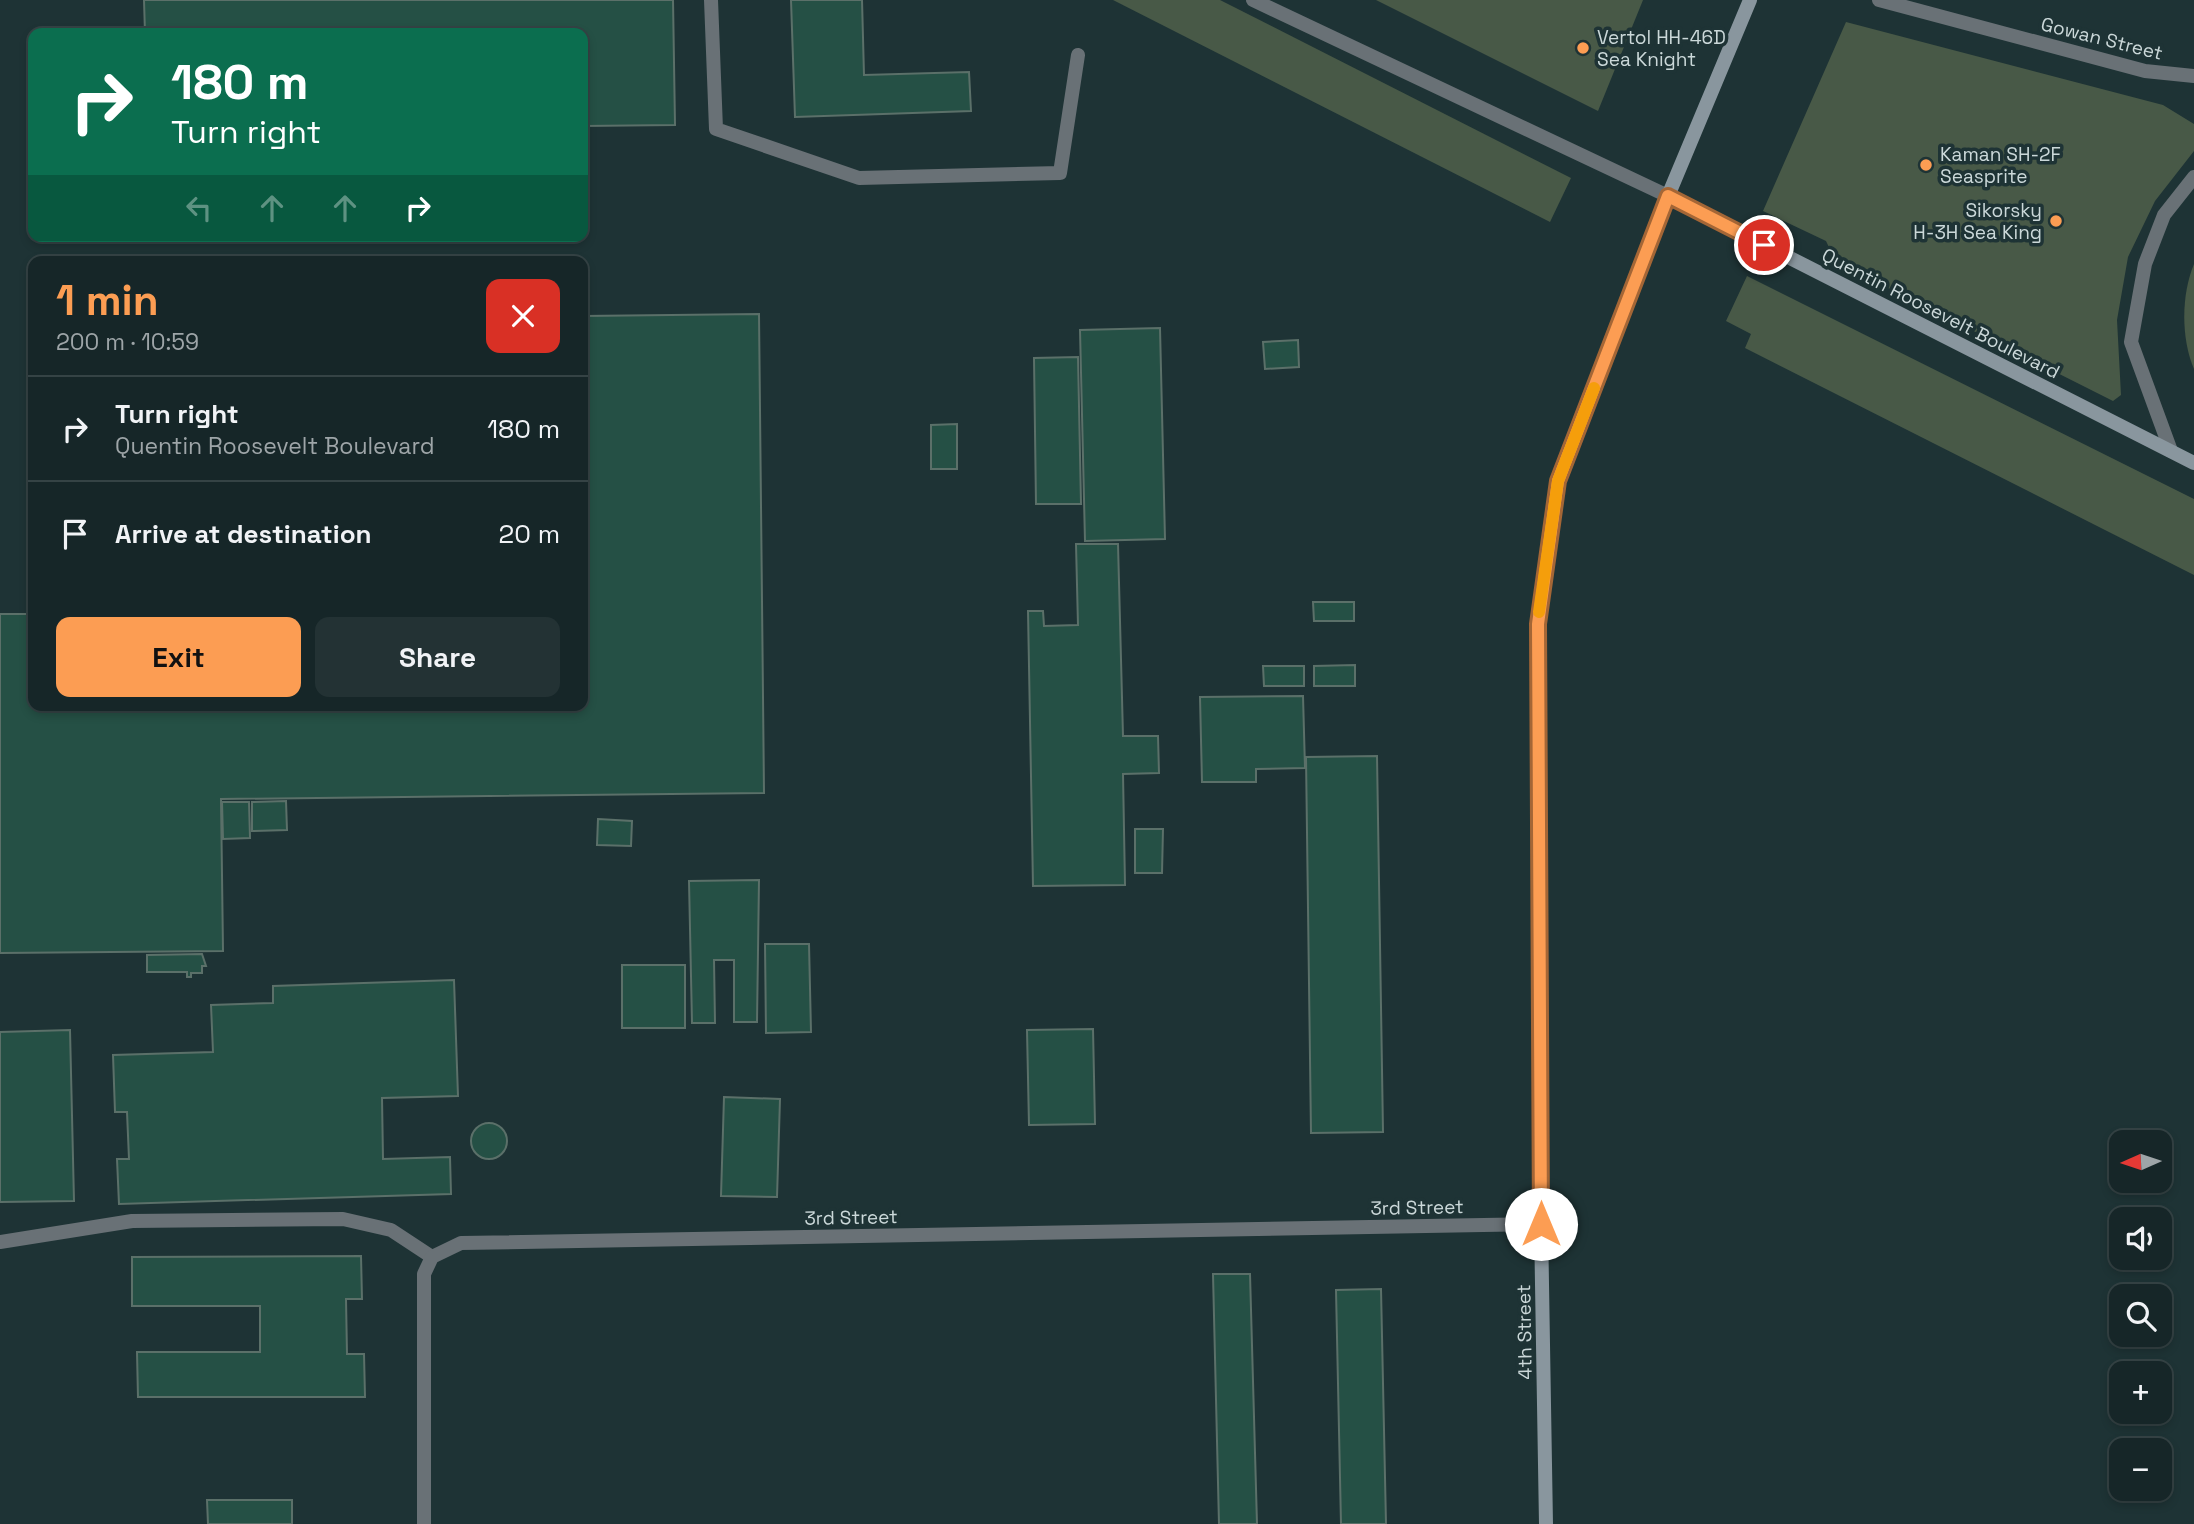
<!DOCTYPE html>
<meta charset="utf-8">
<style>
:root{--surface:#162628;--page:#233234;--text:#f1f3f6;--muted:#9ea5a8;--line:#354345;--accent:#fc9d53}
body{margin:0;font-family:"Space Grotesk",sans-serif;background:var(--page);color:var(--text);height:100vh;display:flex;flex-direction:column;font-size:26px;white-space:nowrap}
*{box-sizing:border-box;margin:0}
p{font-size:23px;color:var(--muted)}
.icon{flex:none;width:38px;height:38px;fill:none;stroke:currentColor;stroke-width:2;stroke-linecap:round;stroke-linejoin:round}
.map{position:relative;flex:1;overflow:hidden}
.side{position:absolute;left:28px;top:256px;width:560px;height:455px;display:flex;flex-direction:column;background:var(--surface);border-radius:14px;box-shadow:0 4px 10px #0003,0 0 0 2px var(--line)}
.side>*{flex:none}
.hud{position:absolute;left:28px;top:28px;width:560px;height:214px;border-radius:14px;box-shadow:0 4px 10px #0003,0 0 0 2px var(--line);background:#0b6e4f;color:#fff;overflow:hidden}
.needle{width:46px;rotate:267deg}
.controls{position:absolute;left:2109px;top:1130px;display:grid;gap:14px}
.controls a{display:grid;place-items:center;width:63px;height:63px;border-radius:14px;background:var(--surface);box-shadow:0 4px 10px #0003,0 0 0 2px var(--line);font-size:35px}
.pin{position:absolute;display:grid;place-items:center;width:60px;height:60px;color:#fff;margin:-30px;border:4px solid #fff;border-radius:50%;box-shadow:0 2px 7px #0007}
.me{position:absolute;width:77px;margin:-38px;rotate:0deg;stroke-linejoin:round;filter:drop-shadow(0 0 5px #0008)}
.turn{display:flex;align-items:center;gap:24px;height:147px;padding:0 28px;font-size:32px}
.turn .icon{width:91px;height:91px;stroke-width:2.5}
.turn b{display:block;font-size:49px;line-height:60px}
.lanes{display:flex;align-items:center;height:66px;padding:0 28px;background:#0003;justify-content:center;gap:35px;direction:ltr}
.lanes .off{opacity:.35}
.round{display:grid;place-items:center;flex:none;width:74px;height:74px;border-radius:14px;background:var(--page)}
.headline{display:flex;align-items:center;justify-content:space-between;height:119px;padding:0 28px}
h1{font-size:42px;font-weight:700;line-height:52px;color:var(--accent)}
.primary-button{display:flex;gap:14px;margin-top:auto;padding:14px 28px}
.primary-button a{flex:1;height:80px;border-radius:14px;background:var(--accent);color:#111;font-size:28px;font-weight:700;line-height:80px;text-align:center}
.primary-button a+a{background:var(--page);color:var(--text)}
ul{padding:0;list-style:none}
li{display:flex;align-items:center;gap:21px;height:105px;padding:0 28px;border-top:2px solid var(--line)}
li div{flex:1}
li b{display:block;font-size:26px}
li em{font-style:normal}
.map>svg:first-child{display:block}
.green{fill:#485947}
.building{fill:#255045;stroke:#5b7069;stroke-width:2}
.lines{fill:none;stroke-linecap:round;stroke-linejoin:round}
.service{stroke:#697176;stroke-width:14}
.minor{stroke:#697176;stroke-width:14}
.tertiary{stroke:#697176;stroke-width:14}
.secondary{stroke:#89969e;stroke-width:14}
.route-casing{stroke:#a46636;stroke-width:18}
.route{stroke:#fc9d53;stroke-width:12}
.slow{stroke:#f59e0b;stroke-width:12}
.poi-dot{fill:#fc9d53;stroke:#1e3335;stroke-width:2.5}
.labels{text-anchor:middle;stroke-width:7;stroke-linejoin:round;paint-order:stroke}
.poi-label{font-size:19px;fill:#cbd8d9;stroke:#1e3335;text-anchor:start}
.street-label{font-size:19px;fill:#cbd8d9;stroke:#1e3335}
</style>
<div class="map">
<svg width="2194" height="1524" viewBox="0 0 2194 1524">
<rect width="100%" height="100%" fill="#1e3335"/>
<g class="green">
<path d="M 1113,0 L 1220,0 L 1571,178 L 1550,222 Z"/>
<path d="M 1376,0 L 1643,0 L 1598,111 Z"/>
<path d="M 1846,22 L 2163,105 L 2194,124 L 2194,151 L 2155,201 L 2128,257 L 2117,320 L 2121,395 L 2113,401 L 1836,262 L 1826,241 L 1763,211 Z"/>
<path d="M 2194,264 L 2194,369 C 2181,339 2181,295 2194,264 Z"/>
<path d="M 1747,276 L 2194,499 L 2194,575 L 1745,348 L 1751,334 L 1726,321 Z"/>
</g>
<g class="building">
<path d="M 144,0 L 673,0 L 675,125 L 583,126 L 583,33 L 145,33 Z"/>
<path d="M 791,0 L 862,0 L 864,75 L 969,72 L 971,111 L 795,117 Z"/>
<path d="M 759,314 L 764,793 L 221,799 L 223,951 L 0,953 L 0,614 L 33,614 L 33,705 L 583,705 L 583,316 Z"/>
<path d="M 1160,328 L 1165,539 L 1085,541 L 1080,330 Z"/>
<path d="M 1298,340 L 1299,367 L 1265,369 L 1263,342 Z"/>
<path d="M 1078,357 L 1081,504 L 1036,504 L 1034,358 Z"/>
<path d="M 957,424 L 957,469 L 931,469 L 931,425 Z"/>
<path d="M 1076,544 L 1118,544 L 1123,736 L 1158,736 L 1159,773 L 1123,774 L 1125,885 L 1033,886 L 1028,611 L 1043,611 L 1044,626 L 1078,625 Z"/>
<path d="M 1313,602 L 1354,602 L 1354,621 L 1314,621 Z"/>
<path d="M 1355,665 L 1355,686 L 1314,686 L 1314,666 Z"/>
<path d="M 1263,666 L 1304,666 L 1304,686 L 1264,686 Z"/>
<path d="M 1303,696 L 1305,768 L 1256,769 L 1256,782 L 1202,782 L 1200,697 Z"/>
<path d="M 1377,756 L 1383,1132 L 1311,1133 L 1306,757 Z"/>
<path d="M 286,801 L 287,830 L 252,831 L 252,802 Z"/>
<path d="M 222,802 L 249,802 L 250,838 L 223,839 Z"/>
<path d="M 598,819 L 632,821 L 631,846 L 597,845 Z"/>
<path d="M 1135,829 L 1163,829 L 1162,873 L 1135,873 Z"/>
<path d="M 759,880 L 757,1022 L 734,1022 L 734,960 L 714,960 L 715,1023 L 692,1023 L 689,881 Z"/>
<path d="M 765,944 L 809,944 L 811,1032 L 766,1033 Z"/>
<path d="M 202,954 L 206,966 L 202,966 L 202,973 L 191,973 L 191,977 L 187,977 L 187,972 L 147,972 L 147,955 Z"/>
<rect x="622" y="965" width="63" height="63"/>
<path d="M 454,980 L 458,1096 L 382,1098 L 383,1159 L 450,1157 L 451,1194 L 119,1204 L 117,1159 L 129,1159 L 127,1112 L 115,1112 L 113,1055 L 213,1052 L 211,1005 L 273,1003 L 273,986 Z"/>
<path d="M 1093,1029 L 1095,1124 L 1029,1125 L 1027,1030 Z"/>
<path d="M 70,1030 L 74,1201 L 0,1202 L 0,1032 Z"/>
<path d="M 724,1097 L 780,1099 L 777,1197 L 721,1196 Z"/>
<circle cx="489" cy="1141" r="18"/>
<path d="M 361,1256 L 362,1299 L 346,1299 L 347,1354 L 364,1354 L 365,1397 L 138,1397 L 137,1352 L 260,1352 L 260,1306 L 132,1306 L 132,1257 Z"/>
<path d="M 1213,1274 L 1250,1274 L 1257,1524 L 1219,1524 Z"/>
<path d="M 1381,1289 L 1386,1524 L 1341,1524 L 1336,1290 Z"/>
<path d="M 207,1500 L 292,1500 L 292,1524 L 208,1524 Z"/>
</g>
<g class="lines">
<g class="service">
<path d="M 711,0 L 716,129 L 859,178 L 1060,173 L 1078,55"/>
<path d="M 0,1242 L 132,1221 L 343,1219 L 391,1230 L 432,1257"/>
</g>
<path class="minor" d="M 424,1524 L 424,1274 L 432,1257 L 461,1243 L 1541,1224"/>
<g class="tertiary">
<path d="M 1253,0 L 1668,196"/>
<path d="M 1879,0 L 2145,71 L 2194,76"/>
<path d="M 2171,451 L 2131,342 L 2145,264 L 2164,215 L 2194,177"/>
</g>
<g class="secondary">
<path d="M 1668,196 L 2194,463"/>
<path d="M 1546,1524 L 1541,1224 L 1538,624 L 1558,481 L 1668,196 L 1750,0"/>
</g>
</g>
<g class="lines">
<defs>
<path id="route" d="M 1541,1224 L 1538,624 L 1558,481 L 1668,196 L 1764,245"/>
</defs>
<use href="#route" class="route-casing"/>
<use href="#route" class="route"/>
<path class="slow" d="M 1539,612 L 1558,481 L 1594,388"/>
</g>
<g class="poi-dot">
<circle cx="1583" cy="48" r="7"/>
<circle cx="1926" cy="165" r="7"/>
<circle cx="2056" cy="221" r="7"/>
</g>
<g class="labels">
<g class="poi-label">
<text x="1597" y="44">Vertol HH-46D<tspan x="1597" dy="22">Sea Knight</tspan></text>
<text x="1940" y="161">Kaman SH-2F<tspan x="1940" dy="22">Seasprite</tspan></text>
<text x="2042" y="217" text-anchor="end">Sikorsky<tspan x="2042" dy="22">H-3H Sea King</tspan></text>
</g>
<g class="street-label">
<text transform="translate(2102 38) rotate(14)" y="7">Gowan Street</text>
<text transform="translate(1941 313) rotate(27)" y="7">Quentin Roosevelt Boulevard</text>
<text transform="translate(1417 1207) rotate(-1)" y="7">3rd Street</text>
<text transform="translate(851 1217) rotate(-1)" y="7">3rd Street</text>
<text transform="translate(1524 1332) rotate(-91)" y="7">4th Street</text>
</g>
</g>
</svg>
<div class="controls">
<a><svg class="needle" viewBox="-14 -14 28 28"><path d="M0-13l5 13h-10z" fill="#e53935"/><path d="M0 13l5-13h-10z" fill="#9ea5a8"/></svg></a>
<a><svg class="icon" aria-label="sound" viewBox="0 0 24 24"><path d="M4 9h4l5-4v14l-5-4H4zM17 9q2 3 0 6"/></svg></a>
<a><svg class="icon" aria-label="search" viewBox="0 0 24 24"><circle cx="10" cy="10" r="6"/><path d="M15 15l6 6"/></svg></a>
<a>+</a>
<a>−</a>
</div>
<div class="pin" style="left:1764px;top:245px;background:#d93025"><svg class="icon" aria-label="arrive" viewBox="0 0 24 24"><path d="M6 21V4h12l-3 4 3 4H6"/></svg></div>
<svg class="me" style="left:1541px;top:1224px" viewBox="-20 -20 40 40"><circle r="19" fill="#fff"/><path d="M0-13L10 11 0 6-10 11z" fill="#fc9d53"/></svg>
<div class="hud">
<div class="turn"><svg class="icon" aria-label="right" viewBox="0 0 24 24"><path d="M7 20v-9h11M14 6l5 5-5 5"/></svg><div><b>180 m</b>Turn right</div></div>
<div class="lanes"><svg class="icon off" aria-label="left" viewBox="0 0 24 24"><path d="M17 20v-9H6M10 6l-5 5 5 5"/></svg><svg class="icon off" aria-label="ahead" viewBox="0 0 24 24"><path d="M12 20V5M6 11l6-6 6 6"/></svg><svg class="icon off" aria-label="ahead" viewBox="0 0 24 24"><path d="M12 20V5M6 11l6-6 6 6"/></svg><svg class="icon" aria-label="right" viewBox="0 0 24 24"><path d="M7 20v-9h11M14 6l5 5-5 5"/></svg></div>
</div>
<section class="side">
<div class="headline"><div><h1>1 min</h1><p>200 m · 10:59</p></div><a class="round" style="background:#d93025;color:#fff"><svg class="icon" aria-label="close" viewBox="0 0 24 24"><path d="M6 6l12 12M18 6L6 18"/></svg></a></div>
<ul>
<li><svg class="icon" aria-label="right" viewBox="0 0 24 24"><path d="M7 20v-9h11M14 6l5 5-5 5"/></svg><div><b>Turn right</b><p>Quentin Roosevelt Boulevard</p></div><em>180 m</em></li>
<li><svg class="icon" aria-label="arrive" viewBox="0 0 24 24"><path d="M6 21V4h12l-3 4 3 4H6"/></svg><div><b>Arrive at destination</b></div><em>20 m</em></li>
</ul>
<div class="primary-button"><a>Exit</a><a>Share</a></div>
</section>
</div>
